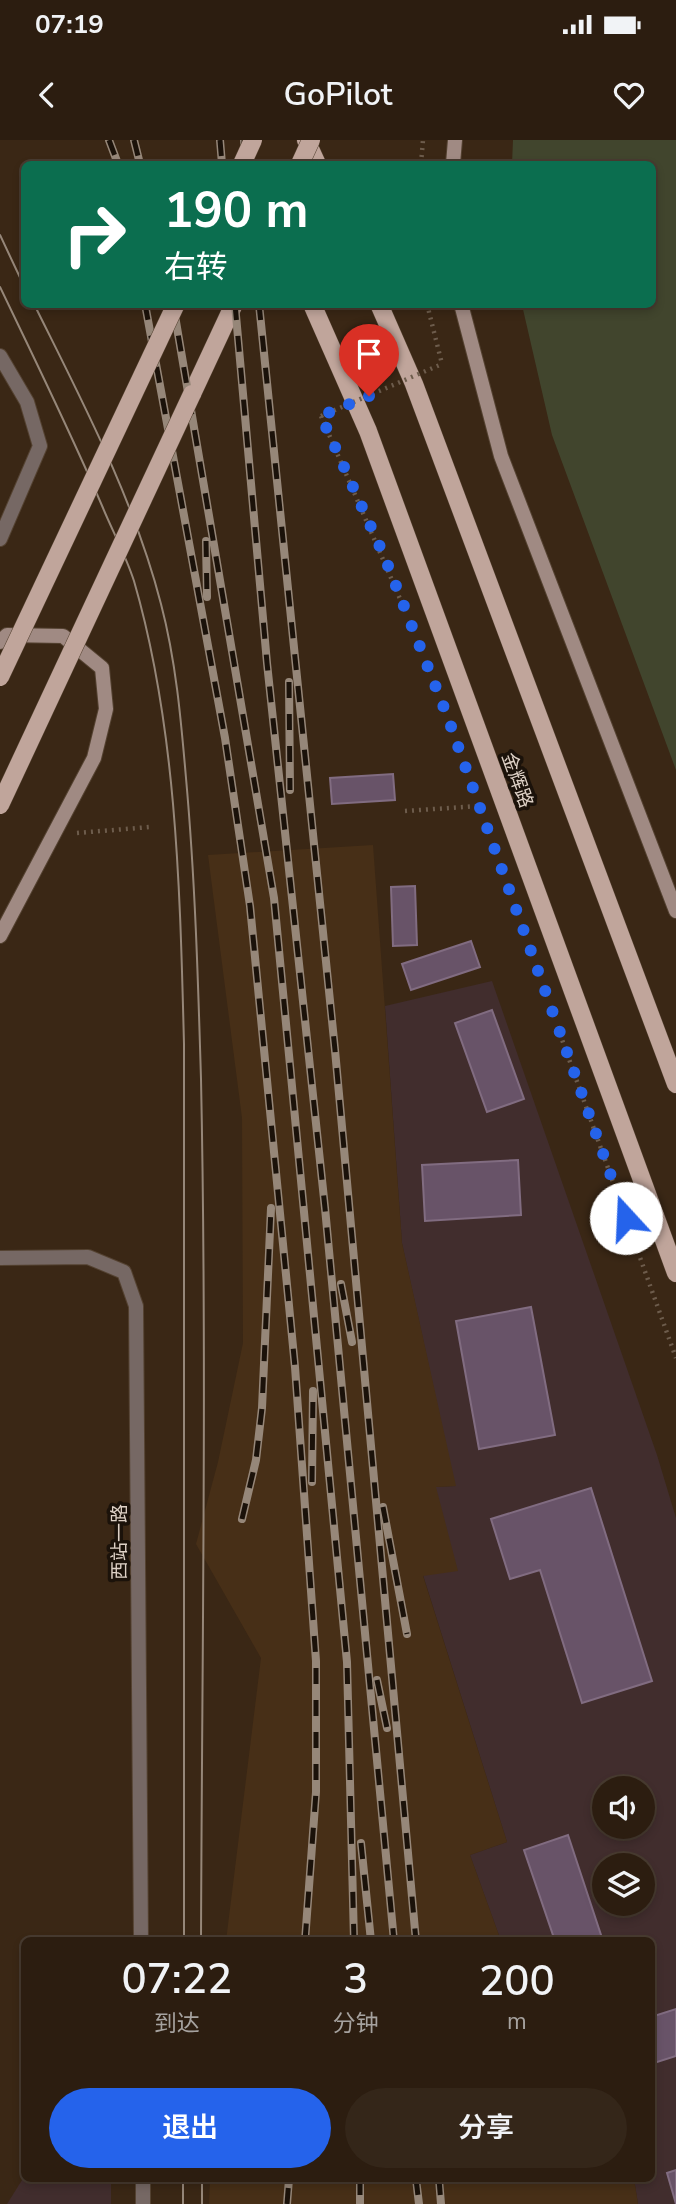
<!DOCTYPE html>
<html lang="zh">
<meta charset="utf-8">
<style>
:root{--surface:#2c1d10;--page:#342619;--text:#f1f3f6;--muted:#a6a29f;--line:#483b30;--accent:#2563eb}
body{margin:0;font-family:"Nunito Sans","Noto Sans SC",sans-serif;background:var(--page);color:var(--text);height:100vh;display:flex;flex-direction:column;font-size:26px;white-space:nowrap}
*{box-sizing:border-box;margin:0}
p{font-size:23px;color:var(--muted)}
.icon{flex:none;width:38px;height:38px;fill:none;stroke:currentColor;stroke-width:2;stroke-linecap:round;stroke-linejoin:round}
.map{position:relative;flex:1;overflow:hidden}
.details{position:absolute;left:21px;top:1797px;width:634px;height:245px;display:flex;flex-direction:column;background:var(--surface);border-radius:10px;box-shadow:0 4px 10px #0003,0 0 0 2px var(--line)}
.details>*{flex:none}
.top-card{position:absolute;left:21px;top:21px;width:635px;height:147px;border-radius:10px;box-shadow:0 4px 10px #0003,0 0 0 2px var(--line);background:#0b6e4f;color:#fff;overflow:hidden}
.tools{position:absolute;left:592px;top:1636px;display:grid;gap:14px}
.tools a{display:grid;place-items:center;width:63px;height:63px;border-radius:50%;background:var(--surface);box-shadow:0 4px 10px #0003,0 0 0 2px var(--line);font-size:35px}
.pin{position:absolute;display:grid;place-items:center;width:60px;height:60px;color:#fff;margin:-72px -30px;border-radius:50% 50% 50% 0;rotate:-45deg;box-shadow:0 0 7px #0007}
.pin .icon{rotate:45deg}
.me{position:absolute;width:77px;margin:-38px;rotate:340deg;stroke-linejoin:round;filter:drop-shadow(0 0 5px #0008)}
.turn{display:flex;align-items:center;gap:24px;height:147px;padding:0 28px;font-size:32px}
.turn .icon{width:91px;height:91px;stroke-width:2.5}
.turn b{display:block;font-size:49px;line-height:60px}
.eta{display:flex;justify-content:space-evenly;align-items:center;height:119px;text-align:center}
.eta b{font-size:42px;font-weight:600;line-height:49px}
.button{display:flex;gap:14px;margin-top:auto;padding:14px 28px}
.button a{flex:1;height:80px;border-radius:42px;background:var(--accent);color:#fff;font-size:28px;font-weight:600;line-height:80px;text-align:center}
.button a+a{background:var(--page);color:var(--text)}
.status{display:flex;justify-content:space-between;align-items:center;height:49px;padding:0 35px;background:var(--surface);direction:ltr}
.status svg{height:19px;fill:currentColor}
header{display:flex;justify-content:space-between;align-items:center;height:91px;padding:0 28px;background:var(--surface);font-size:32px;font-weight:600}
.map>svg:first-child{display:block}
.industrial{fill:#412d2d;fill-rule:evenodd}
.built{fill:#472f17}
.green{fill:#41452d}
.building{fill:#685368;stroke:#816c81;stroke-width:2}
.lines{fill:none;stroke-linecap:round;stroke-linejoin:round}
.minor-casing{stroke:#544231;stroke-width:16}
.secondary-casing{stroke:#544231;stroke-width:16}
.primary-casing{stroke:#544231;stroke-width:19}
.path{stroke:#6d5c4c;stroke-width:4.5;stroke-dasharray:2 5;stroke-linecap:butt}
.minor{stroke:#766864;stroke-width:14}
.secondary{stroke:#a08a83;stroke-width:14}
.primary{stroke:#c0a59b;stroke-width:18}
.tram{stroke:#968779;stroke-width:2}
.rail-casing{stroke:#968779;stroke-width:8}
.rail{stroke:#1b120a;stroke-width:5;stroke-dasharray:16;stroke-linecap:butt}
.primary-bridge-casing{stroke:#544231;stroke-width:19;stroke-linecap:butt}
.path-bridge{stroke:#6d5c4c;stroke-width:4.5;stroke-dasharray:2 5;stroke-linecap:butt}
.primary-bridge{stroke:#c0a59b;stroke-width:18}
.route{stroke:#2563eb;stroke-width:12;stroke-dasharray:0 21.6}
.labels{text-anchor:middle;stroke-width:7;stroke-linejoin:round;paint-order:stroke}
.street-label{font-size:19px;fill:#ded1c6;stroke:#1b120a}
</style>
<div class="status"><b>07:19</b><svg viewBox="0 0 49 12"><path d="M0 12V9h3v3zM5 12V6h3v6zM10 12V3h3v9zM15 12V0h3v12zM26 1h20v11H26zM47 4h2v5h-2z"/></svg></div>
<header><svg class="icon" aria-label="back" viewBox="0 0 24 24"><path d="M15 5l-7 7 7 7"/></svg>GoPilot<svg class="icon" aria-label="heart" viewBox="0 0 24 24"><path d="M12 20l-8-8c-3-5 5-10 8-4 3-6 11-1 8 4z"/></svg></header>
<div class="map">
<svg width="676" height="2064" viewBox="0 0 676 2064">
<rect width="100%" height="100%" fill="#3a2715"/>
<g class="industrial">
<path d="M 492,841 L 657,1315 L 676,1378 L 676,2064 L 638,2064 L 634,2039 L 651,2039 L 651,1801 L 501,1801 L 470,1715 L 507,1702 L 423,1435 L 436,1347 L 455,1346 L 402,1103 L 385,866 ZM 604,1648 L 642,1648 L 642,1687 L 604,1687 ZM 604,1726 L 642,1726 L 642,1764 L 604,1764 Z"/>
<path d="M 24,2037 L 111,2039 L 111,2064 L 7,2064 Z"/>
</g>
<g class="built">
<path d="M 373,705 L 402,1103 L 456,1346 L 436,1347 L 458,1431 L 423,1436 L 507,1702 L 470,1715 L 501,1801 L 226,1801 L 261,1518 L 196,1404 L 218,1322 L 243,1203 L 242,978 L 208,715 Z"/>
<path d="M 210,2039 L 634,2039 L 638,2064 L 209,2064 Z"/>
</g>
<path class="green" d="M 513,0 L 676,0 L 676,630 L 552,295 L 522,165 L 653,164 L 653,24 L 512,24 Z"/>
<g class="building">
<path d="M 393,634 L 395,660 L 332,664 L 330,638 Z"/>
<path d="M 415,746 L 417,805 L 393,806 L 391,747 Z"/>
<path d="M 471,801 L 480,827 L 411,850 L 402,824 Z"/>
<path d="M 492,870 L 524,959 L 487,972 L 455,883 Z"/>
<path d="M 518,1020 L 521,1075 L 425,1081 L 422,1025 Z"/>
<path d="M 531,1167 L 555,1295 L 479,1309 L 456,1181 Z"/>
<path d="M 591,1348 L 652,1541 L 582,1563 L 540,1430 L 510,1439 L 491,1379 Z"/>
<path d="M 568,1695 L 603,1801 L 555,1801 L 524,1710 Z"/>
<path d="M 676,1869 L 676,1916 L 651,1924 L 651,1877 Z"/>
<path d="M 676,2030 L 676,2064 L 667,2033 Z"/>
</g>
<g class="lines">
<defs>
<g id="minor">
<path d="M 0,216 L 27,262 L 40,306 L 0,399"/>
<path d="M 0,1118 L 88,1117 L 124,1132 L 136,1166 L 141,1801"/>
<path d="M 143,2039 L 143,2064"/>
</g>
<g id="secondary">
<path d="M 453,24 L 455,0"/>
<path d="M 461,164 L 501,316 L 676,771"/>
<path d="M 0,502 L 7,495 L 63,496 L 102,528 L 106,569 L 94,618 L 0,796"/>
</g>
<g id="primary">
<path d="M 306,0 L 317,24"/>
<path d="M 312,164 L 368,291 L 676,1133"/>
<path d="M 379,164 L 414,244 L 676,944"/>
<path d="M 192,254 L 234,164"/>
</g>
</defs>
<use href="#minor" class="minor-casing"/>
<use href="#secondary" class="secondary-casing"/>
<use href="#primary" class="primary-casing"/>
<g class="path">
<path d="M 421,24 L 423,0"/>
<path d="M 427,164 L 442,224"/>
<path d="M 321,276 L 407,475"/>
<path d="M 405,671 L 479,666"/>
<path d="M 77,693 L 150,687"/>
<path d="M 560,894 L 676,1218"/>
</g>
<use href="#minor" class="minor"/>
<use href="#secondary" class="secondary"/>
<use href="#primary" class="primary"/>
<g class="tram">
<path d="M 0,95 L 24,146"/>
<path d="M 0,147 C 35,220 71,293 103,368 C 113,392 126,416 134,441 C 177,589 180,752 184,904 L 184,1801"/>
<path d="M 34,164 C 82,261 134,359 161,464 C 176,521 181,580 186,638 C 195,738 198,838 201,939 C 207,1226 202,1514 201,1801"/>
<path d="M 202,2039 L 202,2064"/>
<path d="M 183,2064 L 183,2039"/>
</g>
<defs>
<g id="rail">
<path d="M 109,0 L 118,24"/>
<path d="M 134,0 L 140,24"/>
<path d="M 220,0 L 222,24"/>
<path d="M 244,0 L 246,24"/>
<path d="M 145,164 L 225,598 L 250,766 L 295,1227 L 316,1521 L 316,1652 L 305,1801"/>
<path d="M 173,164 L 274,758 L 347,1522 L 354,1801"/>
<path d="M 235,164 L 267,523 L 325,1068 L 394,1801"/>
<path d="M 259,164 L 335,910 L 416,1801"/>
<path d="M 206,401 L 207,457"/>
<path d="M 289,542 L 290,650"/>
<path d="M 341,1144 L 352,1202"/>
<path d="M 312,1342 L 313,1251"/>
<path d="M 383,1367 L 407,1494"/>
<path d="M 242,1379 L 256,1320 L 262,1268 L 271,1068"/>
<path d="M 377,1540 L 387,1588"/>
<path d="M 361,1703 L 371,1801"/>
<path d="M 360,2039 L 360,2064"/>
<path d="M 416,2039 L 419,2064"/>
<path d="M 439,2039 L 441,2064"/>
<path d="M 287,2064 L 289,2039"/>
</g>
</defs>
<use href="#rail" class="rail-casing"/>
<use href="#rail" class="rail"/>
<defs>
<g id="primary-bridge">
<path d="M 242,24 L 253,0"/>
<path d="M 300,24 L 311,0"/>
<path d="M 0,537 L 176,164"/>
<path d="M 0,665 L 192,254"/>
</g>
</defs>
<use href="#primary-bridge" class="primary-bridge-casing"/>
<path class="path-bridge" d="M 321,276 L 442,224"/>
<use href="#primary-bridge" class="primary-bridge"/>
</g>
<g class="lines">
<path class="route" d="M 369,256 L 321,276 L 385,418 L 448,578 L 626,1078"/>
</g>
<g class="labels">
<g class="street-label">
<text transform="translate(518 640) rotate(70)" y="7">金辉路</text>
<text transform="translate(119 1402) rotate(-90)" y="7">西站一路</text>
</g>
</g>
</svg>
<div class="tools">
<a><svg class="icon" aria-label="sound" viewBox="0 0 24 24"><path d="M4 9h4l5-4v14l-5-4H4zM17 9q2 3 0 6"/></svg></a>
<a><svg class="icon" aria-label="layers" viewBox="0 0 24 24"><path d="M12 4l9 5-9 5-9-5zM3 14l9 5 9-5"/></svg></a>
</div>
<div class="pin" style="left:369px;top:256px;background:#d93025"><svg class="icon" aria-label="arrive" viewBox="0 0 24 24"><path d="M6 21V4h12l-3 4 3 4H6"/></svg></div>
<svg class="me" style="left:626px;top:1078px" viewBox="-20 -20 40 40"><circle r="19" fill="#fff"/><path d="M0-13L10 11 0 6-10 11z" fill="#2563eb"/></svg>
<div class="top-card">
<div class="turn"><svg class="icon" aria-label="right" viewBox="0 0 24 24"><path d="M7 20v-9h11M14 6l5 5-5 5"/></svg><div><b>190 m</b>右转</div></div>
</div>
<section class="details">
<div class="eta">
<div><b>07:22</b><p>到达</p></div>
<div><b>3</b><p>分钟</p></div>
<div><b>200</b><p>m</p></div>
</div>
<div class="button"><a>退出</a><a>分享</a></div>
</section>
</div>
